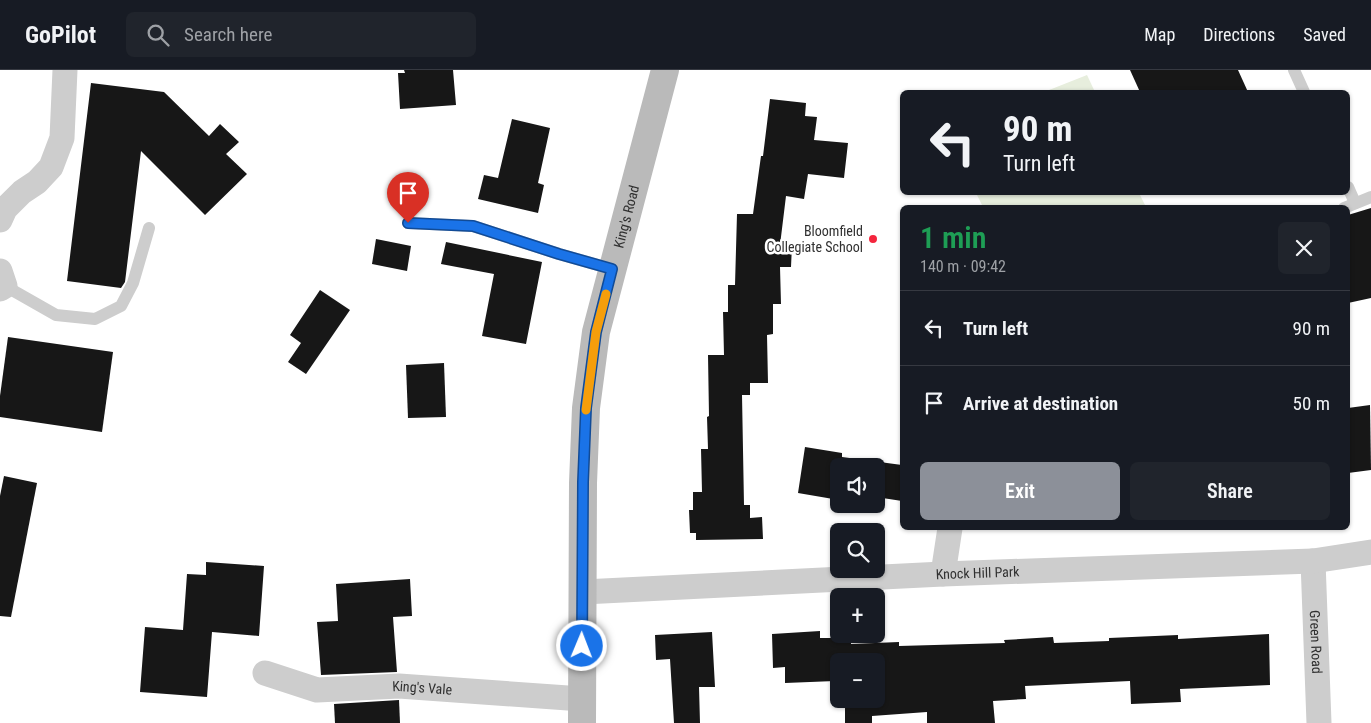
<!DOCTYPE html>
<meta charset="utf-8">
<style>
:root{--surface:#171b24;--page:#20242c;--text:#f1f3f6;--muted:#9ea1a6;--line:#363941;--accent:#8c9099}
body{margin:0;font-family:"Roboto Condensed",sans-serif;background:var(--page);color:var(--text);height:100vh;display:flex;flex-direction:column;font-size:19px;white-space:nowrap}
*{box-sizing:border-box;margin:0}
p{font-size:16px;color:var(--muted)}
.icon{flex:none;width:28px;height:28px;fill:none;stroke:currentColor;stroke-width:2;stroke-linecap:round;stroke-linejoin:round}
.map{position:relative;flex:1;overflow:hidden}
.drawer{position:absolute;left:900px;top:135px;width:450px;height:325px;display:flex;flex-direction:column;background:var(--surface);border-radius:8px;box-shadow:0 1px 4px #0004}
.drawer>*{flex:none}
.hud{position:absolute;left:900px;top:20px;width:450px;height:105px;border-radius:8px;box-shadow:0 1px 4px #0004;background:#171b24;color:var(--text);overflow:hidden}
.buttons{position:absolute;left:830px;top:388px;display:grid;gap:10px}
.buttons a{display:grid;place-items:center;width:55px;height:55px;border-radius:8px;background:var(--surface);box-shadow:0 1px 4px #0004;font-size:25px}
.pin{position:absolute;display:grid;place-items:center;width:42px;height:42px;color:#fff;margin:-51px -21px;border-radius:50% 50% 50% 0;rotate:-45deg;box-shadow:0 0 5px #0007}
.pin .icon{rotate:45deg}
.me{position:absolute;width:55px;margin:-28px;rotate:1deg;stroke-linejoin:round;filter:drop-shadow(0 0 4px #0008)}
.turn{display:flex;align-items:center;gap:18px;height:105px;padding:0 20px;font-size:22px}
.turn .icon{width:65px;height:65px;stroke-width:2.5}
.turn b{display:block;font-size:35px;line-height:42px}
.round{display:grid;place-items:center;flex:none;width:52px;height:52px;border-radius:8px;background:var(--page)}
.overview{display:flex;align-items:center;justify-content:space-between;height:85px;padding:0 20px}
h1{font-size:30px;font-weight:600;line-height:38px;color:#1e9e55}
.button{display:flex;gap:10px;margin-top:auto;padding:10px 20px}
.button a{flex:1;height:58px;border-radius:8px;background:var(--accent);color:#fff;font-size:20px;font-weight:600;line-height:58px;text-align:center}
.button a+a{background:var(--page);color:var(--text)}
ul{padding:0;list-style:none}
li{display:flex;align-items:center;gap:15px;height:75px;padding:0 20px;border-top:1px solid var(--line)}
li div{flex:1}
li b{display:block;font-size:19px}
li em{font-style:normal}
header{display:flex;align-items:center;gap:30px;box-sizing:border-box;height:70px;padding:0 25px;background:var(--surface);border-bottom:1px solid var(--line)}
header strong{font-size:24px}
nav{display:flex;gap:28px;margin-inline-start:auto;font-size:18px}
.search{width:350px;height:45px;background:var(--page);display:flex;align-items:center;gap:12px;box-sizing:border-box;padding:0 18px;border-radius:8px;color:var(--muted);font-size:19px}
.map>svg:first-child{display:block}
.green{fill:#e7eedd}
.building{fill:#171717}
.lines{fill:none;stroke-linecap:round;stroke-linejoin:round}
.lane{stroke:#cdcdcd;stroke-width:12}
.street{stroke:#cdcdcd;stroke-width:25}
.secondary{stroke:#bababa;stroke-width:28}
.route-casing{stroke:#114b97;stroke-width:12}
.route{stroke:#1a73e8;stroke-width:9}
.slow{stroke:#f59e0b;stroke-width:9}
.poi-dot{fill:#f4253d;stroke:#fff;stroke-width:2}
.labels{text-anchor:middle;stroke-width:5;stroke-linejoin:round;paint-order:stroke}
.street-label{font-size:14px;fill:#303030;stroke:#fff}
.poi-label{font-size:14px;fill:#303030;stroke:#fff;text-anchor:end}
</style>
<header>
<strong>GoPilot</strong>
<div class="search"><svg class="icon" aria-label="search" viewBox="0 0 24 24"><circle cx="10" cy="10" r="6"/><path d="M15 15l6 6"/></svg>Search here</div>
<nav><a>Map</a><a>Directions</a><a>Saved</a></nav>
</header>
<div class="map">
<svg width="1371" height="653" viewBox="0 0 1371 653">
<rect width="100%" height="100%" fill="#fff"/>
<g class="green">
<path d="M 1087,5 L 1095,22 L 1044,22 Z"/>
<path d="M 976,123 L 1139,123 L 1146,137 L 983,137 Z"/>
</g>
<g class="building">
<path d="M 404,0 L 453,0 L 456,35 L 400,39 L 398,3 L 405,3 Z"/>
<path d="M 1130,0 L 1238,0 L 1248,22 L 1140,22 Z"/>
<path d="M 91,13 L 164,22 L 209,66 L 220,54 L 239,72 L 226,84 L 247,104 L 205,145 L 141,81 L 125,212 L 121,218 L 67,211 Z"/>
<path d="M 770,29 L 806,33 L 805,46 L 817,47 L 814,70 L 848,73 L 844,108 L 808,104 L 804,129 L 786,126 L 780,175 L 792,175 L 791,197 L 780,197 L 781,234 L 773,234 L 773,264 L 767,265 L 768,313 L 750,313 L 750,325 L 742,325 L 744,435 L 750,435 L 750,448 L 762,447 L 763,469 L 696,470 L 696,463 L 690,463 L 689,440 L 693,440 L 693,422 L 702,422 L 701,379 L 708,379 L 707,347 L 709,346 L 708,285 L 724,285 L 723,242 L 728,242 L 728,215 L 735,215 L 737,144 L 753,144 L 761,86 L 763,86 Z"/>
<path d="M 512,49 L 550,58 L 538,113 L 544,115 L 538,143 L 478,129 L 484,105 L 498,108 Z"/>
<path d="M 1371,138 L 1371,228 L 1348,233 L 1348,145 Z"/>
<path d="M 376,169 L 411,176 L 407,201 L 372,194 Z"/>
<path d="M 446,172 L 542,192 L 526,274 L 482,266 L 494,204 L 441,194 Z"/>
<path d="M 320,220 L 350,240 L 306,304 L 288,292 L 301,273 L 290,265 Z"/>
<path d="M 8,267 L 113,282 L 102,362 L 0,347 L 0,326 Z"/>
<path d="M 444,293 L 446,347 L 408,348 L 406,295 Z"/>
<path d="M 1370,335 L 1371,400 L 1348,403 L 1348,338 Z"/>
<path d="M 805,377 L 842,383 L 842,387 L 902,395 L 902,431 L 876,427 L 876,396 L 839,396 L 839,430 L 798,423 Z"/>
<path d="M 4,406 L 37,413 L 11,547 L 0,546 L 0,426 Z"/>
<path d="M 839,434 L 869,434 L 869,438 Z"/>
<path d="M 206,492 L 264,496 L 259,566 L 212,562 L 207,627 L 140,622 L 145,557 L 183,560 L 187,504 L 206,505 Z"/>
<path d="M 410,509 L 412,546 L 393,547 L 397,602 L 321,605 L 317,552 L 338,551 L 336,514 Z"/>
<path d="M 820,561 L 820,568 L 851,568 L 851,574 L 899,572 L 899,576 L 1005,573 L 1004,570 L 1053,567 L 1054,573 L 1109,571 L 1109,568 L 1178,565 L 1178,569 L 1269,564 L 1270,615 L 1180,619 L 1181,632 L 1131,634 L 1130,611 L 1025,616 L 1026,629 L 993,631 L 995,653 L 927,653 L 927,642 L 872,646 L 872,653 L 845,653 L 845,629 L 876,629 L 876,591 L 839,591 L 839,617 L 835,617 L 835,611 L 785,613 L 785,597 L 773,598 L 772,564 Z"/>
<path d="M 712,562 L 715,617 L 699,617 L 700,653 L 674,653 L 670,589 L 656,590 L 655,565 Z"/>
<path d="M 399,630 L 400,653 L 335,653 L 334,634 Z"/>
</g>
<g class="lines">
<g class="lane">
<path d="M 1294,0 L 1304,22"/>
<path d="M 1348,117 L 1355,133"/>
<path d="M 1344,138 L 1371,127"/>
<path d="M 408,153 L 473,156 L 559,184 L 612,199"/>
<path d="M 5,216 L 56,245 L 95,249 L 121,236 L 133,213 L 149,158"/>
</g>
<g class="street">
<path d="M 0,150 L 5,139 L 22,122 L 37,112 L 51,97 L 62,68 L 65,0"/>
<path d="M 0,201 L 5,216 L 0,219"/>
<path id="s1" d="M 1313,491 L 1319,653"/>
<path d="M 943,504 L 950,458"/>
<path id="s2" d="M 583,522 L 943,504 L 1313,491 L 1371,482"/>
<path id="s3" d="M 265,603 L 317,620 L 399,616 L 582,629"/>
</g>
<path class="secondary" id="s4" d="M 582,653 L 583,413 L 586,338 L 596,262 L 665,0"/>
</g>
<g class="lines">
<defs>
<path id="route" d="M 408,153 L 473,156 L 559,184 L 612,199 L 596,262 L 586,338 L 583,412 L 582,576"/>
</defs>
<use href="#route" class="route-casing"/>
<use href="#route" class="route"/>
<path class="slow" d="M 586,340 L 596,262 L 606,224"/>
</g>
<circle class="poi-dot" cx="873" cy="169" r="5"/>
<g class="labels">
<g class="street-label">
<text dy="5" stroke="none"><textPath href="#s4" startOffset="511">King's Road</textPath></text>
<text dy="5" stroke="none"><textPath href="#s2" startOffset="395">Knock Hill Park</textPath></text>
<text dy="5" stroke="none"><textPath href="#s1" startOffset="81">Green Road</textPath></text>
<text dy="5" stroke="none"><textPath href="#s3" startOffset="160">King's Vale</textPath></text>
</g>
<g class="poi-label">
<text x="863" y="166">Bloomfield<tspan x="863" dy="16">Collegiate School</tspan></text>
</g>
</g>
</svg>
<div class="buttons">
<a><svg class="icon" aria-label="sound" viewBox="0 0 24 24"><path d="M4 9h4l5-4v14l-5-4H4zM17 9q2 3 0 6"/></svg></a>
<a><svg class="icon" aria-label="search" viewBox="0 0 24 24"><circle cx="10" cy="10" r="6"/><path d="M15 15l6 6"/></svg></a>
<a>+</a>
<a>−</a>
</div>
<div class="pin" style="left:408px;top:153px;background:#d93025"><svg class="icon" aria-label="arrive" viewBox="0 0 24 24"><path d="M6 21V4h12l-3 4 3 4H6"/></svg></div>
<svg class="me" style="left:582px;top:576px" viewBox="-20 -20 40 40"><circle r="17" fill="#1a73e8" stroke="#fff" stroke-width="3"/><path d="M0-11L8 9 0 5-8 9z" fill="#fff"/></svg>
<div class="hud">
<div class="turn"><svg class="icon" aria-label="left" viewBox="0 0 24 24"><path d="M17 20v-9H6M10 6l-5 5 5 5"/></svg><div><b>90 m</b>Turn left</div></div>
</div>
<section class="drawer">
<div class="overview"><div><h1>1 min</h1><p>140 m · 09:42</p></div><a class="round"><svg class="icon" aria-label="close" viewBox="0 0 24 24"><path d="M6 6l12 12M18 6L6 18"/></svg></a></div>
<ul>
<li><svg class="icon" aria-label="left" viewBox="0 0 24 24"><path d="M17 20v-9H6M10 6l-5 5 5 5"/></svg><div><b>Turn left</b></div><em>90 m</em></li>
<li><svg class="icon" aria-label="arrive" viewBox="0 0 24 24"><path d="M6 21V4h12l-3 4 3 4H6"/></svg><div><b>Arrive at destination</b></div><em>50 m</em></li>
</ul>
<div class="button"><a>Exit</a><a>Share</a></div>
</section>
</div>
